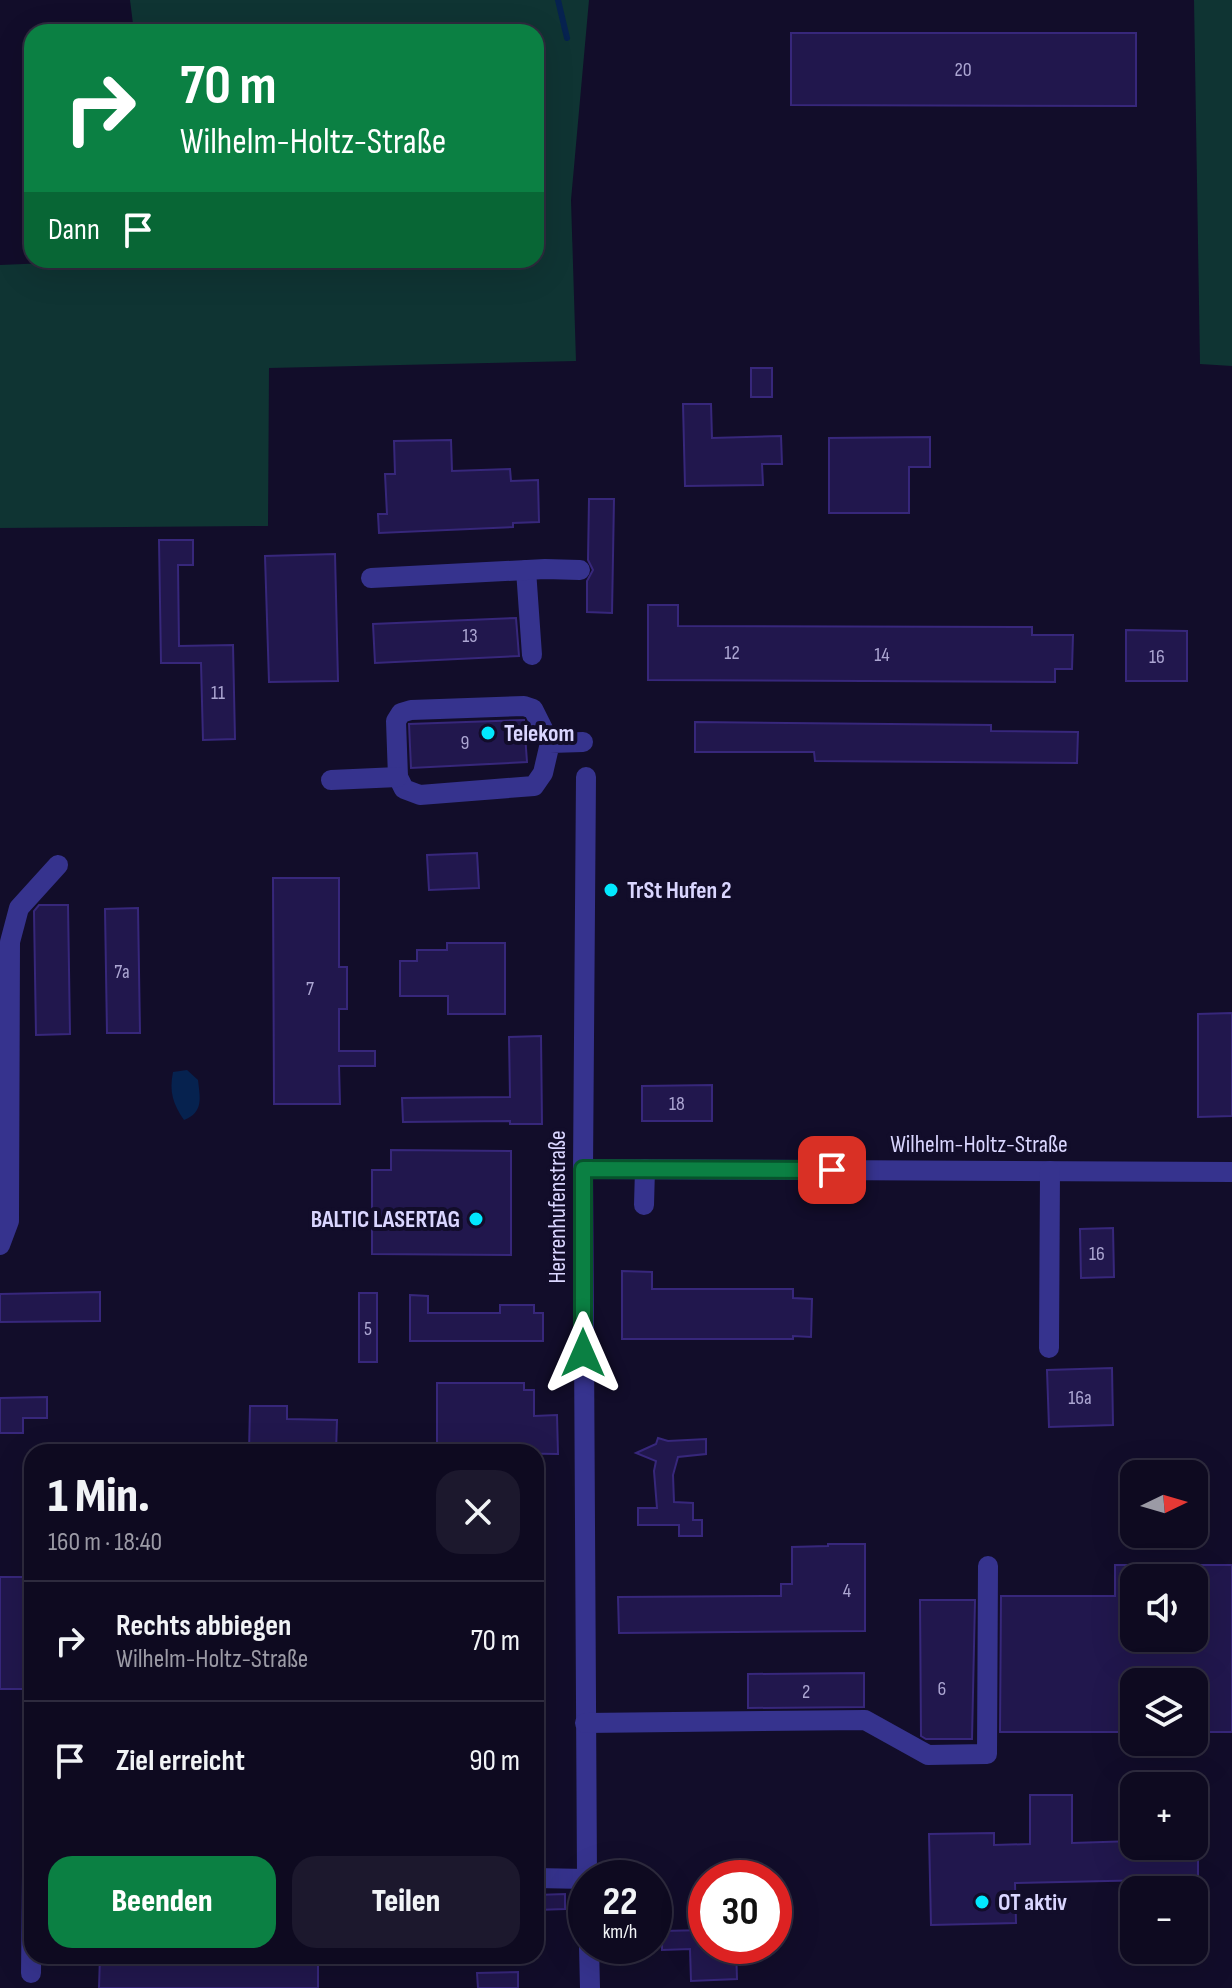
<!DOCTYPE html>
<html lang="de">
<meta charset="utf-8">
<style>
:root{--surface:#0e0a20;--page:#1c182d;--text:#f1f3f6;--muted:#9b9aa5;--line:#2e2b3e;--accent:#0b8043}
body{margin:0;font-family:"Sofia Sans Condensed",sans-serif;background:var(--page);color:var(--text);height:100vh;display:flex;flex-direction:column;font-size:30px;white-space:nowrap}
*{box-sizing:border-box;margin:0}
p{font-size:26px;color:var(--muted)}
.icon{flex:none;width:44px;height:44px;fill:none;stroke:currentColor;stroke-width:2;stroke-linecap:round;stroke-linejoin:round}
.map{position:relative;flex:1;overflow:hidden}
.details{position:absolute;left:24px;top:1444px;width:520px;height:520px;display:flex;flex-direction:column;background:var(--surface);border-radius:24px;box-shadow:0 8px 32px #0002,0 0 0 2px var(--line)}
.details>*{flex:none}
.banner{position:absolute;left:24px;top:24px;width:520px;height:244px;border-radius:24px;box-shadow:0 8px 32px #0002,0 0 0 2px var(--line);background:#0b8043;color:#fff;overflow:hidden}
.needle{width:52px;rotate:85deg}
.buttons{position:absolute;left:1120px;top:1460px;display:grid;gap:16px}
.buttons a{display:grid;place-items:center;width:88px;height:88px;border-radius:16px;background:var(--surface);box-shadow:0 8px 32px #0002,0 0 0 2px var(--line);font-size:40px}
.speed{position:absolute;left:568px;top:1860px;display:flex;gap:16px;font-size:40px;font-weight:700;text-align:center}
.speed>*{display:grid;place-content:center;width:104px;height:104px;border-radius:50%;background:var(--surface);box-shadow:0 8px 32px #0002,0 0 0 2px var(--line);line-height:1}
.speed small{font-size:20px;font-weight:400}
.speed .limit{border:12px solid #d22;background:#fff;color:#111}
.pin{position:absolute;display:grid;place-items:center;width:68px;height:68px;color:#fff;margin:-34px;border-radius:16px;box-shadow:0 4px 12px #0006}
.me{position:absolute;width:88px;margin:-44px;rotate:0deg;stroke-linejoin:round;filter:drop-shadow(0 0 6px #0008)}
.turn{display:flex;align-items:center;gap:28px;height:168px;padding:0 24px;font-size:36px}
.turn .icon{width:104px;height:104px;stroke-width:2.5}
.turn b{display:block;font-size:56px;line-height:68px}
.then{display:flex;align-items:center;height:76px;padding:0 24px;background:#0003;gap:16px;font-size:30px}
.round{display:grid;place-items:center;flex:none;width:84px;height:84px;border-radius:24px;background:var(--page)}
.head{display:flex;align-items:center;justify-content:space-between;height:136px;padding:0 24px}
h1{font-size:48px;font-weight:800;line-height:60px}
.action{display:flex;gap:16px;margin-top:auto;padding:16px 24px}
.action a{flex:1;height:92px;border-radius:24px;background:var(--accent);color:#fff;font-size:32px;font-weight:800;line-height:92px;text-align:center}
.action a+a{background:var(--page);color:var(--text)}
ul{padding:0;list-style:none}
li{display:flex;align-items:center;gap:24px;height:120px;padding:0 24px;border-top:2px solid var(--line)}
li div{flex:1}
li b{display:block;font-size:30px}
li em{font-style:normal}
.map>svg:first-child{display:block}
.green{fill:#0f3433}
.water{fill:#06224f}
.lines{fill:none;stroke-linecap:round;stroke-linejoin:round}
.stream{stroke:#06224f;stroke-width:6}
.building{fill:#21174d;stroke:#37277b;stroke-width:2}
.minor{stroke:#36338e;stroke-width:20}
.route-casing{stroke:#07532c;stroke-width:20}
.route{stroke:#0b8043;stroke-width:14}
.poi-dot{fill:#02e8ff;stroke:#120d2a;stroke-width:3}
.labels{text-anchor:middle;stroke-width:8;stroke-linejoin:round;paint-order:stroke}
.number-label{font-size:20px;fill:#aca6d2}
.poi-label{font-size:24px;font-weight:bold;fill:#dad6ff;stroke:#120d2a;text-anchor:start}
.street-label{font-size:24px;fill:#dad6ff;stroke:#120d2a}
</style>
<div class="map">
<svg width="1232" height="1988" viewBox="0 0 1232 1988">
<rect width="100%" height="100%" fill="#120d2a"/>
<g class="green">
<path d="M 130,0 L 589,0 L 571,200 L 576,361 L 269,368 L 268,526 L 0,528 L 0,265 L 119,260 L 536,260 L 536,32 L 134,32 Z"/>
<path d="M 1194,0 L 1232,0 L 1232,366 L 1200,364 Z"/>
</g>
<path class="water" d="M 187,1070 L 198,1080 C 200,1098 204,1112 184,1120 C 173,1104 169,1092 173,1072 Z"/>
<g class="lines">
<path class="stream" d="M 558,0 L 567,38"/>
</g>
<g class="building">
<path d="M 791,33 L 1136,33 L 1136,106 L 791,105 Z"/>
<rect x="751" y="368" width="21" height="29"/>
<path d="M 683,404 L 711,404 L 712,438 L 781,436 L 782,464 L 762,464 L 763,485 L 685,486 Z"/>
<path d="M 930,437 L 930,467 L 909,467 L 909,513 L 829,513 L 829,438 Z"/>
<path d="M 451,440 L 452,471 L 510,469 L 511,481 L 538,480 L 539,522 L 513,523 L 513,527 L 379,533 L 378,514 L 387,514 L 385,474 L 395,474 L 394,441 Z"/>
<path d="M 589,499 L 614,499 L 612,613 L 587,612 L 587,581 L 593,570 L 588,560 Z"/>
<path d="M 159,540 L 193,540 L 193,565 L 178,565 L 179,646 L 233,645 L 235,739 L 203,740 L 201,663 L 161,663 Z"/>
<path d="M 335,554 L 338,681 L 269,682 L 265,556 Z"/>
<path d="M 648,605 L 678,605 L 678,626 L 1032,627 L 1032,635 L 1073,635 L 1072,669 L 1055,669 L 1055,682 L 648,680 Z"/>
<path d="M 516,618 L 519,656 L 375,663 L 373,624 Z"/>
<path d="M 1126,630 L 1187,631 L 1187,681 L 1126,681 Z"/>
<path d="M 524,720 L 527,762 L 411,768 L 409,724 Z"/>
<path d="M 695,722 L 991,725 L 991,731 L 1078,732 L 1077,763 L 815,761 L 814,752 L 695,752 Z"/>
<path d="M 477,853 L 479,888 L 429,890 L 427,855 Z"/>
<path d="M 273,878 L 339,878 L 339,967 L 347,967 L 347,1009 L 339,1009 L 339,1051 L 375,1051 L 375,1066 L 339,1066 L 340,1104 L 274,1104 Z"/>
<path d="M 39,905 L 68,905 L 70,1034 L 36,1035 L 34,911 Z"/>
<path d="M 138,908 L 140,1033 L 107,1033 L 105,909 Z"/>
<path d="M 447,943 L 505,943 L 505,1014 L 448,1014 L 448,996 L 400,996 L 400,961 L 417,961 L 417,950 L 447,950 Z"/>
<path d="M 1232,1013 L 1232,1116 L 1198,1117 L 1198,1014 Z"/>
<path d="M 541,1036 L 542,1124 L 510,1124 L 510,1121 L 403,1122 L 402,1098 L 510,1097 L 509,1037 Z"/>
<path d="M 712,1085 L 712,1121 L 642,1121 L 642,1086 Z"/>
<path d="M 391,1150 L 511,1151 L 511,1255 L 372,1254 L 372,1170 L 391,1170 Z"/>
<path d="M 1113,1228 L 1114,1277 L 1081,1278 L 1080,1229 Z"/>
<path d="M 622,1271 L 652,1272 L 652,1289 L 793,1289 L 793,1298 L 812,1299 L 811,1337 L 793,1336 L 793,1339 L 622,1339 Z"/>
<path d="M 100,1292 L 100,1321 L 0,1322 L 0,1294 Z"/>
<rect x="359" y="1293" width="18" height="69"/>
<path d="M 410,1295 L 428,1296 L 428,1313 L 500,1313 L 500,1305 L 534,1305 L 534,1313 L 543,1313 L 543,1341 L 410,1341 Z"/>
<path d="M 1112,1368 L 1113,1425 L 1049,1427 L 1047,1370 Z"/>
<path d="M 437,1383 L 524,1383 L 524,1390 L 534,1390 L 534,1416 L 557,1415 L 558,1454 L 437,1452 Z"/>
<path d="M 47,1397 L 47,1418 L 23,1418 L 23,1433 L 0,1433 L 0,1398 Z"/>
<path d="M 250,1406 L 287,1406 L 287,1419 L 337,1420 L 336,1452 L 249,1452 Z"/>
<path d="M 658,1438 L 668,1441 L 706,1439 L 706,1454 L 678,1457 L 673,1475 L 674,1502 L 693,1503 L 693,1520 L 702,1520 L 702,1536 L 679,1536 L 679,1525 L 638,1525 L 638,1508 L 657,1508 L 654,1471 L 656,1461 L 636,1453 L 656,1444 Z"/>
<path d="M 828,1544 L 865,1544 L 865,1631 L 619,1633 L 618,1597 L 781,1596 L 781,1584 L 792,1584 L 792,1547 L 828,1546 Z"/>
<path d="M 1115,1565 L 1134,1565 L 1134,1638 L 1194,1638 L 1194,1565 L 1232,1565 L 1232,1732 L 1194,1732 L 1194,1682 L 1134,1682 L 1134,1732 L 1000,1732 L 1001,1596 L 1115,1596 Z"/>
<rect x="0" y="1577" width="32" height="112"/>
<path d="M 920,1600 L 975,1600 L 972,1739 L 926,1739 L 921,1736 Z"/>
<path d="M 864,1673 L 864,1707 L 748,1708 L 748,1674 Z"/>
<path d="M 1030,1795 L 1072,1795 L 1072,1843 L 1134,1841 L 1134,1846 L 1198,1846 L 1198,1879 L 1015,1883 L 1016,1923 L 931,1925 L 929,1834 L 994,1833 L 994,1845 L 1030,1844 Z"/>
<path d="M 565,1894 L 565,1909 L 536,1910 L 536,1895 Z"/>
<path d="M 706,1930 L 706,1946 L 736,1946 L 737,1979 L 691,1981 L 690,1949 L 662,1950 L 662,1931 Z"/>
<path d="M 100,1956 L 318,1956 L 318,1988 L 99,1988 Z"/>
<path d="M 518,1972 L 518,1988 L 478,1988 L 477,1973 Z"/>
</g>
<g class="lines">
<g class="minor">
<path d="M 526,570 L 532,655"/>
<path d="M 371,578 L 545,569 L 580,570"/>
<path d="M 550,743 L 533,709 L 524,706 L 411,710 L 401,713 L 396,721 L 398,777 L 404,789 L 420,795 L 534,786 L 543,773 L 550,743 L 583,742"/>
<path d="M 586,777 L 583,1169 L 587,1878"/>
<path d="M 331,780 L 398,777"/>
<path d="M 583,1169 L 1232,1172"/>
<path d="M 644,1205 L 645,1169"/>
<path d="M 0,1245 L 9,1221 L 10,942 L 19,908 L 58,865"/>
<path d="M 1049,1348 L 1050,1171"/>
<path d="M 585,1723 L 865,1720 L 928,1755 L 987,1754 L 988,1566"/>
<path d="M 536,1878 L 586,1879"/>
<path d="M 589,1946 L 590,1988"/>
<path d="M 31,1973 L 32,1875"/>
</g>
</g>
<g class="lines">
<defs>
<path id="route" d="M 583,1353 L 583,1169 L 832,1170"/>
</defs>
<use href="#route" class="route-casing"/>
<use href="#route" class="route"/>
</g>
<g class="poi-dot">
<circle cx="488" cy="733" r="8"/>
<circle cx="611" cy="890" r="8"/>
<circle cx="476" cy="1219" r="8"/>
<circle cx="982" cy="1902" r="8"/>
</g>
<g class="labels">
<g class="number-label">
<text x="963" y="76">20</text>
<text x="470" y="642">13</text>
<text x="732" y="659">12</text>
<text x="882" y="661">14</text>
<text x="1157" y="663">16</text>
<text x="218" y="699">11</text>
<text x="465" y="749">9</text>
<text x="122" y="978">7a</text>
<text x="310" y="995">7</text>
<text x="677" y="1110">18</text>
<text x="1097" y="1260">16</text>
<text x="368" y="1335">5</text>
<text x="1080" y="1404">16a</text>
<text x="847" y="1597">4</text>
<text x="942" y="1695">6</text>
<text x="806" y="1698">2</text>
</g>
<g class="poi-label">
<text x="504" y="741">Telekom</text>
<text x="627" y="898">TrSt Hufen 2</text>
<text x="460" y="1227" text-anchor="end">BALTIC LASERTAG</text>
<text x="998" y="1910">OT aktiv</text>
</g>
<g class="street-label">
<text x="979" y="1152">Wilhelm-Holtz-Straße</text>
<text transform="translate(557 1207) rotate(-90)" y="8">Herrenhufenstraße</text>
</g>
</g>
</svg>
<div class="buttons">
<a><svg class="needle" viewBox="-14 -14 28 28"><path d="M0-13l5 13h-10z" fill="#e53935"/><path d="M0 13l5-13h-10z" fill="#9b9aa5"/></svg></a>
<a><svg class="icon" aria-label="sound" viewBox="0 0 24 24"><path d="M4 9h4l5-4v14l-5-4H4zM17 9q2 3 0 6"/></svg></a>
<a><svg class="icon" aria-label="layers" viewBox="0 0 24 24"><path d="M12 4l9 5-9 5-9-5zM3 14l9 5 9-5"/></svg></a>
<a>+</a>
<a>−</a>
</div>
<div class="speed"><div>22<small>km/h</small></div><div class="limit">30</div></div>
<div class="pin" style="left:832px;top:1170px;background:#d93025"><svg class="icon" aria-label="arrive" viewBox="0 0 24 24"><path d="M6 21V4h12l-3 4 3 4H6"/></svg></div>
<svg class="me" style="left:583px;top:1353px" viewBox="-20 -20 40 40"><path d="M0-17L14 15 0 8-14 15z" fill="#0b8043" stroke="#fff" stroke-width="4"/></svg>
<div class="banner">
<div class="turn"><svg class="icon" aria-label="right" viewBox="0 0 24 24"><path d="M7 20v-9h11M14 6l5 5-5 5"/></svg><div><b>70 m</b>Wilhelm-Holtz-Straße</div></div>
<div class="then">Dann<svg class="icon" aria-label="arrive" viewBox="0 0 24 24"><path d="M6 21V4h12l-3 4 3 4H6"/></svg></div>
</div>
<section class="details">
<div class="head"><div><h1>1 Min.</h1><p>160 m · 18:40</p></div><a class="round"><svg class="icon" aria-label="close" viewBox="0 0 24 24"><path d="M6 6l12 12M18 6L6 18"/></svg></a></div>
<ul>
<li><svg class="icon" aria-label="right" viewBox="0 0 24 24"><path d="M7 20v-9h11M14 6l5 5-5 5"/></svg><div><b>Rechts abbiegen</b><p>Wilhelm-Holtz-Straße</p></div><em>70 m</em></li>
<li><svg class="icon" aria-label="arrive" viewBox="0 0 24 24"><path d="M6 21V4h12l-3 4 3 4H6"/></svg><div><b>Ziel erreicht</b></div><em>90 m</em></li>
</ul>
<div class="action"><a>Beenden</a><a>Teilen</a></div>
</section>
</div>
